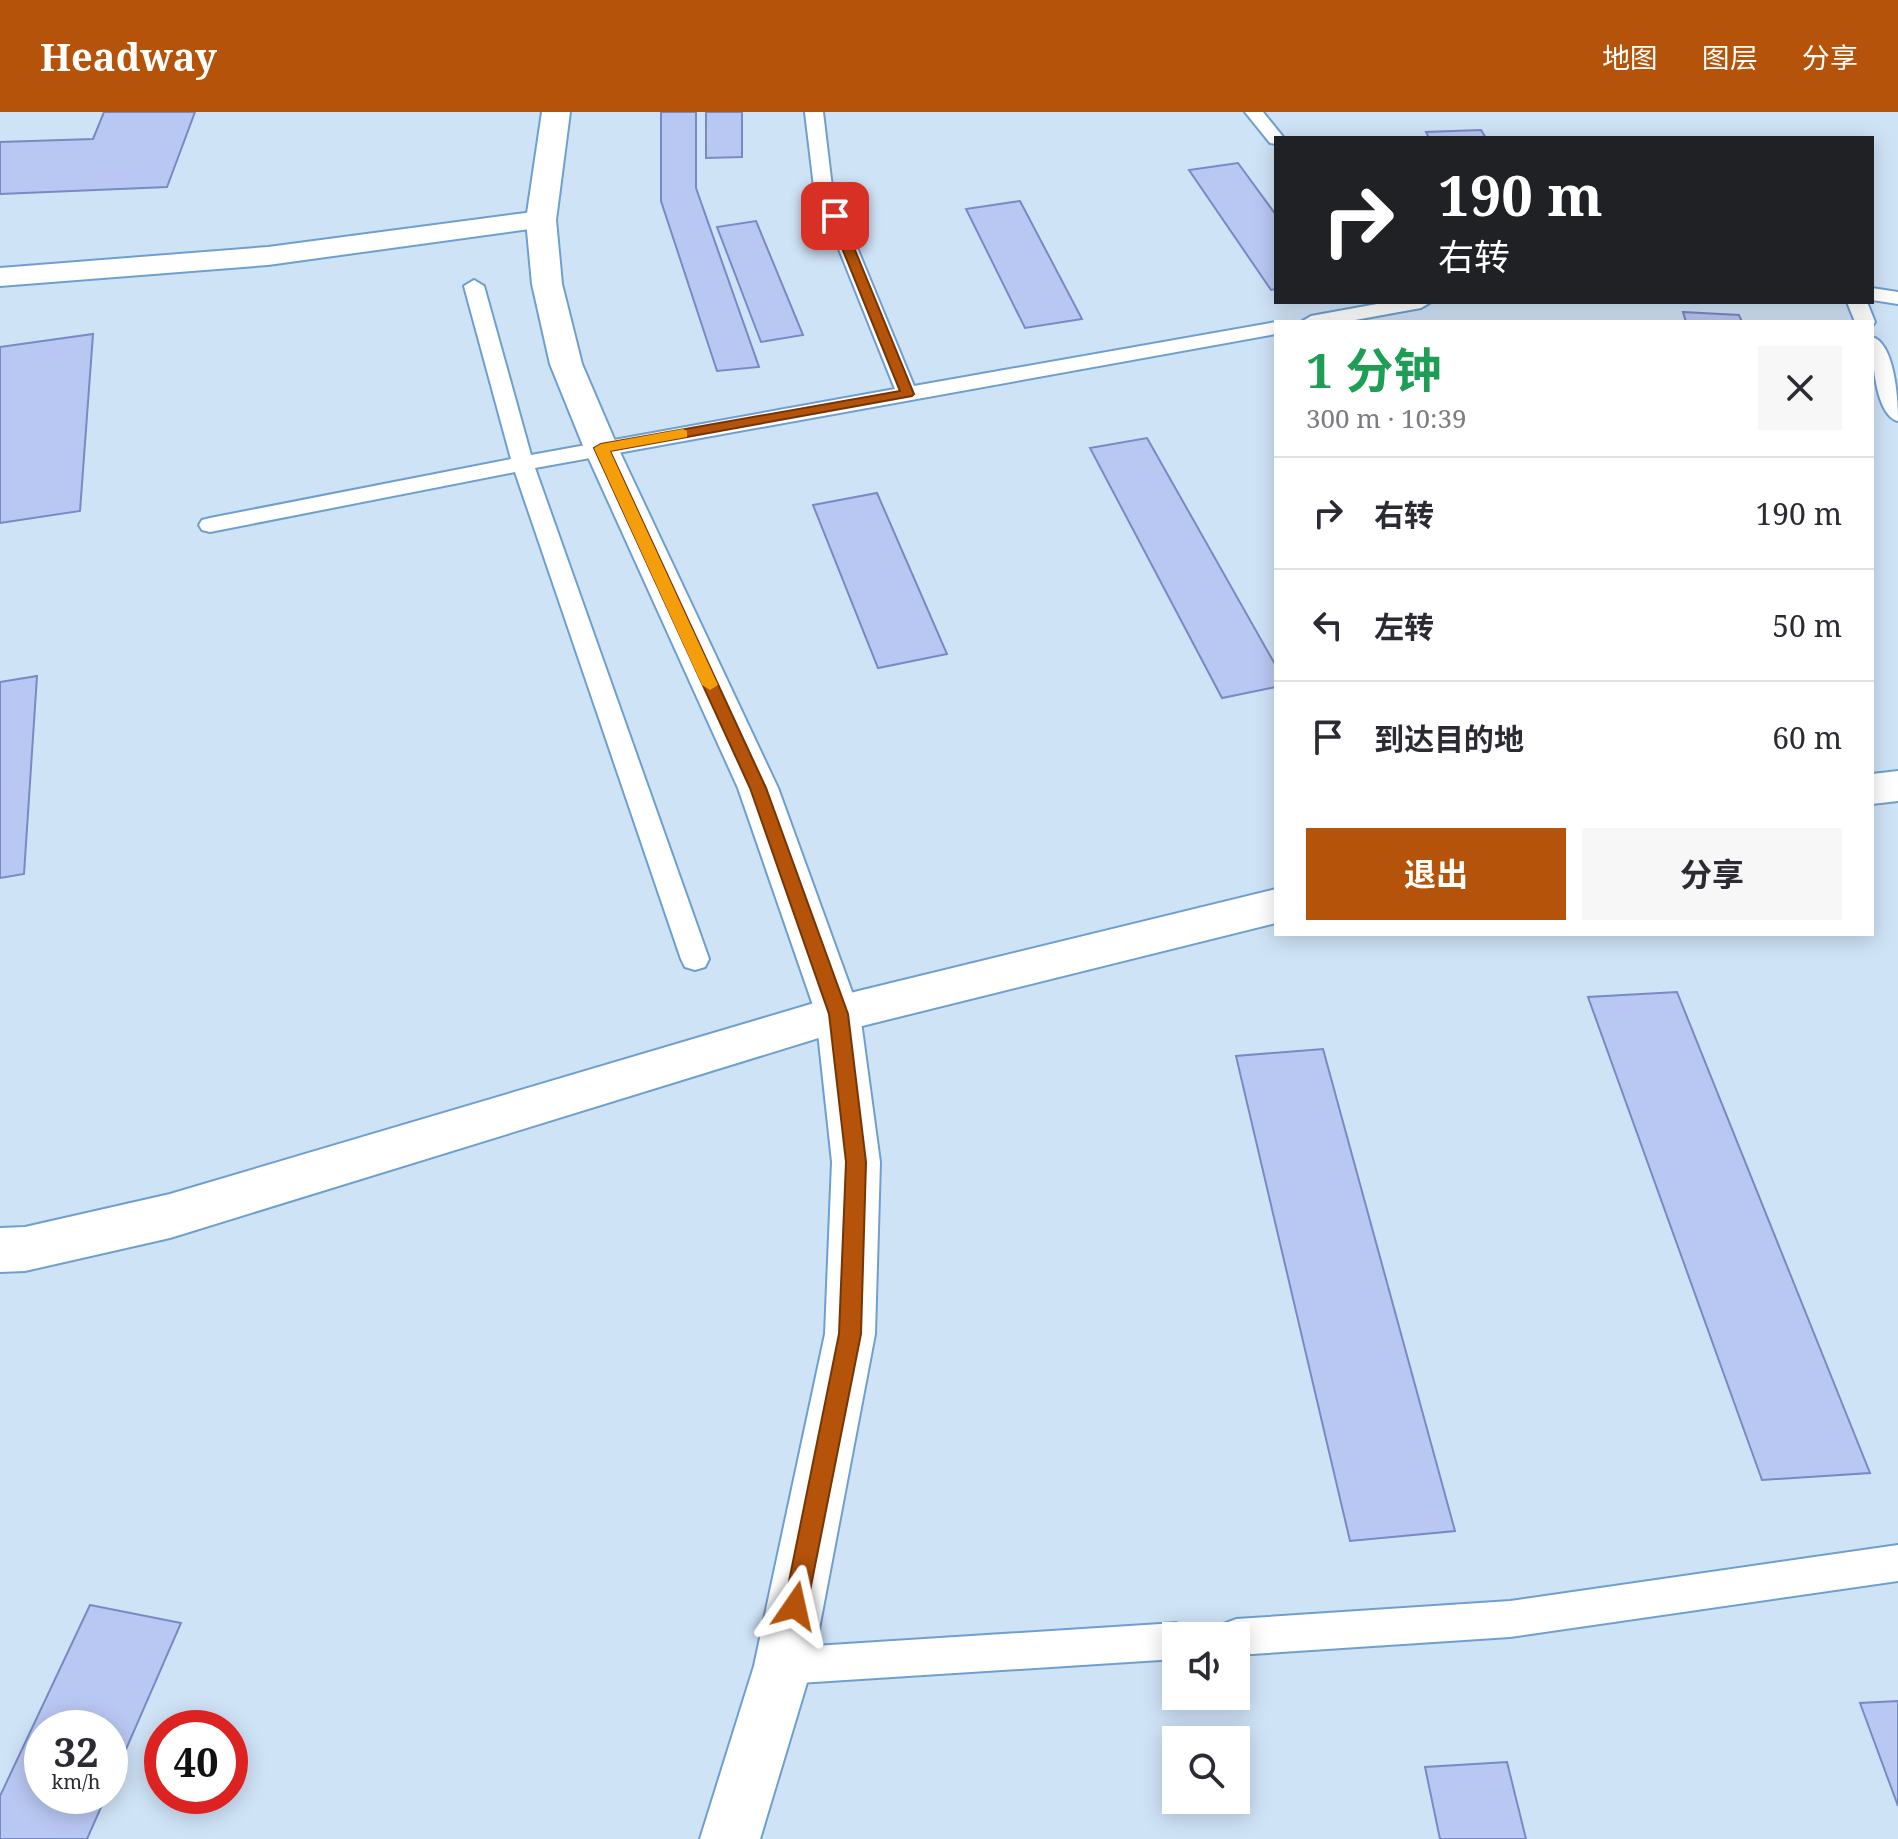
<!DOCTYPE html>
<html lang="zh">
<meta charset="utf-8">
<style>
:root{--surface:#fff;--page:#f7f7f7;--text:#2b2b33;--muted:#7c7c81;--line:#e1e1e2;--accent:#b45309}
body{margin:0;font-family:"Noto Serif","Noto Sans SC",serif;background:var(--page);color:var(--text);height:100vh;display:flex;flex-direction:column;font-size:30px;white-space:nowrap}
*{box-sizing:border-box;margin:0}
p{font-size:26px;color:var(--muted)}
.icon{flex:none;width:44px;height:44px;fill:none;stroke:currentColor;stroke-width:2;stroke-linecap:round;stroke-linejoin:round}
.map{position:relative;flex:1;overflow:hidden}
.panel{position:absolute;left:1274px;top:208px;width:600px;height:616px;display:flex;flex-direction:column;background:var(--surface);border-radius:0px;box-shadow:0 4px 20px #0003}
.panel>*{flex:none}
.banner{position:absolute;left:1274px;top:24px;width:600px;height:168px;border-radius:0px;box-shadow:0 4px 20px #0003;background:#202124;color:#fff;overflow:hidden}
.buttons{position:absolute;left:1162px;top:1510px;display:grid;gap:16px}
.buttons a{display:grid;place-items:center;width:88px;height:88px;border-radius:0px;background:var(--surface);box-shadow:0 4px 20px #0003;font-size:40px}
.speed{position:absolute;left:24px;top:1598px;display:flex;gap:16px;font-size:40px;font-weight:700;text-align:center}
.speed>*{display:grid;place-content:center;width:104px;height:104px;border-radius:50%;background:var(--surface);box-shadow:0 4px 20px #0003;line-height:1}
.speed small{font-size:20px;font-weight:400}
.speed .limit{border:12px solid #d22;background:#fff;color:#111}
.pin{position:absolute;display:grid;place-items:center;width:68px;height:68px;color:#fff;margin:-34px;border-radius:16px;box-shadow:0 4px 12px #0006}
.me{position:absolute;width:88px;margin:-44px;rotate:11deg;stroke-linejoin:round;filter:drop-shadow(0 0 6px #0008)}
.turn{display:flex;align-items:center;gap:28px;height:168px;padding:0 32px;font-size:36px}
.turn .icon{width:104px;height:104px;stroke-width:2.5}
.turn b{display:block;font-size:56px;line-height:68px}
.round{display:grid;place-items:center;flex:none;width:84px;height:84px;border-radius:0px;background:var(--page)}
.summary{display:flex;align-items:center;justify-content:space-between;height:136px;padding:0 32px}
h1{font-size:48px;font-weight:700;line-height:60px;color:#1e9e55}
.action{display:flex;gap:16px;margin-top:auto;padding:16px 32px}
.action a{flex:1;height:92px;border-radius:0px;background:var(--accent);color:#fff;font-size:32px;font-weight:700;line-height:92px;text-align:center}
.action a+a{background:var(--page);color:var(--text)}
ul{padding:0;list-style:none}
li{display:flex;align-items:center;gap:24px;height:112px;padding:0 32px;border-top:2px solid var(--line)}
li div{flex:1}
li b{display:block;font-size:30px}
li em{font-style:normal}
header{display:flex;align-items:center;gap:48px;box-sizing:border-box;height:112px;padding:0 40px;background:var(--accent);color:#fff}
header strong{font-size:38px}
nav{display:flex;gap:44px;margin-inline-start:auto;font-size:28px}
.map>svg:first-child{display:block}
.building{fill:#b9c8f3;stroke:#788ac3;stroke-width:2}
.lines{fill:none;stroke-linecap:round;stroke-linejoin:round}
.lane-casing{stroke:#6f9fcf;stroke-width:4}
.street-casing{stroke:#6f9fcf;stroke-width:4}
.secondary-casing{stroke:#6f9fcf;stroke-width:4}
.lane{fill:#fff;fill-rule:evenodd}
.street{fill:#fff;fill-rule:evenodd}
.secondary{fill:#fff;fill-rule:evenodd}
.route{fill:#b45309;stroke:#753606;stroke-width:2}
.slow{fill:#f59e0b}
</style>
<header>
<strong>Headway</strong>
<nav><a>地图</a><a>图层</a><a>分享</a></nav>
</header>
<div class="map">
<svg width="1898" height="1727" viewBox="0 0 1898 1727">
<rect width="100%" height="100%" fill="#cfe3f7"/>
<g class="building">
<path d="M 104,0 L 195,0 L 167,75 L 0,82 L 0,30 L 93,27 Z"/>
<path d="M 661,0 L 696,0 L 696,76 L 759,255 L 717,259 L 661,89 Z"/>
<path d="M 706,0 L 742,0 L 742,45 L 706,46 Z"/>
<path d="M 1481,18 L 1486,26 L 1429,26 L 1426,20 Z"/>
<path d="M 1238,51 L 1276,103 L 1276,177 L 1271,178 L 1189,58 Z"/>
<path d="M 1020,89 L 1082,207 L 1025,216 L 966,97 Z"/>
<path d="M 756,109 L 803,223 L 761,230 L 717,115 Z"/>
<path d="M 1683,200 L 1739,203 L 1742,210 L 1686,210 Z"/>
<path d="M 93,222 L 80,399 L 0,411 L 0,235 Z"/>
<path d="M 1147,326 L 1276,554 L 1276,575 L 1222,586 L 1090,336 Z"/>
<path d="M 877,381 L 947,542 L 878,556 L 813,393 Z"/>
<path d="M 37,564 L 24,762 L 0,766 L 0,570 Z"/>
<path d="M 1677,880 L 1870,1361 L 1762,1368 L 1588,885 Z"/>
<path d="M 1323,937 L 1455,1419 L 1350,1429 L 1236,944 Z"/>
<path d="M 90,1493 L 181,1511 L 110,1674 L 110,1616 L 42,1616 L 42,1684 L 106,1684 L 87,1727 L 0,1727 L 0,1684 Z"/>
<path d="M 1898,1589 L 1898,1694 L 1860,1591 Z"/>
<path d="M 1507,1650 L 1526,1727 L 1440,1727 L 1425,1655 Z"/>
</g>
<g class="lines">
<defs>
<g id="lane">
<path d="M 805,0 L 823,0 L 832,75 L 914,274 L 1276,210 L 1276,222 L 535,356 L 709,847 L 705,855 L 695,858 L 685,855 L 681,847 L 515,360 L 210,420 L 202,418 L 199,413 L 202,408 L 210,406 L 511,347 L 464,174 L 474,168 L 484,174 L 531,343 L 895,277 L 814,75 Z"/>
<path d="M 1245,0 L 1263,0 L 1284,26 L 1276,26 L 1276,32 L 1270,31 Z"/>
<path d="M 1872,176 L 1898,180 L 1898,192 L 1872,188 Z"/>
<path d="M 1388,190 L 1431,190 L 1421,196 L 1344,210 L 1301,210 L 1311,204 Z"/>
<path d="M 1847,190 L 1867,190 L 1875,210 L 1872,214 L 1872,210 L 1855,210 Z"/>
<path d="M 1872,225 C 1895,231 1898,289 1898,309 C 1875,304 1872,245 1872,225 Z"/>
<path d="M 1898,1433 L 1898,1469 L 1510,1525 L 1236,1543 L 1236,1524 L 1218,1524 L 1223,1512 L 1236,1507 L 1510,1489 Z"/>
<path d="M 1176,1511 L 1189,1516 L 1192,1524 L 1176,1524 L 1176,1547 L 783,1572 L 770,1567 L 765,1554 L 770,1541 L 783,1536 Z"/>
</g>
<g id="street">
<path d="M 541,99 L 551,102 L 556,108 L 551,114 L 268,153 L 0,174 L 0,156 L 268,135 Z"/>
<path d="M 1898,659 L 1898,689 L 1872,692 L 1872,662 Z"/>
<path d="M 1276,777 L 1276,811 L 838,920 L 170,1126 L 25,1159 L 0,1160 L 0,1116 L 25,1115 L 170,1082 L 838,884 Z"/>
</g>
<path id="secondary" d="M 542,0 L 570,0 L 556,108 L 562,172 L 582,252 L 618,336 L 778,676 L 860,902 L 880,1050 L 875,1222 L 812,1554 L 760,1727 L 700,1727 L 754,1554 L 825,1222 L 832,1050 L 816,902 L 738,676 L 584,336 L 550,252 L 532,172 L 526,108 Z"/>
</defs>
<use href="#lane" class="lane-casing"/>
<use href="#street" class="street-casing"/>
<use href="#secondary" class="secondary-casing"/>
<use href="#lane" class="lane"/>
<use href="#street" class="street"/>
<use href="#secondary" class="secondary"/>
</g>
<path class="route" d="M 835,101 L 841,104 L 914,282 L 912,284 L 610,339 L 766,676 L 848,902 L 866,1050 L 861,1222 L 807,1494 L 804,1502 L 795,1506 L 787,1502 L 784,1494 L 839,1222 L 846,1050 L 829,902 L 750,676 L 594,336 L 601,332 L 900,279 L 829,104 Z"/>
<path class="slow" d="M 683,317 L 687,319 L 687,325 L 610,339 L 718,573 L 710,578 L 702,573 L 594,336 L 601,332 Z"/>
</svg>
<div class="buttons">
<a><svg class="icon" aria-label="sound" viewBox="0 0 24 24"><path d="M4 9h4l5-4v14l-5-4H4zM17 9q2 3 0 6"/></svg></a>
<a><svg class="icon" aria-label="search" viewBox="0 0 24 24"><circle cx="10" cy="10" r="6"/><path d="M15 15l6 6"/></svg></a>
</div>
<div class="speed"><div>32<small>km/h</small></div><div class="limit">40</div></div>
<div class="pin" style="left:835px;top:104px;background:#d93025"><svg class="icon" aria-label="arrive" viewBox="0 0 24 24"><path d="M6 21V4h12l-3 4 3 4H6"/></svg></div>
<svg class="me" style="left:795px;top:1494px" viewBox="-20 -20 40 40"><path d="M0-17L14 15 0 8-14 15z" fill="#b45309" stroke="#fff" stroke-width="4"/></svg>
<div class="banner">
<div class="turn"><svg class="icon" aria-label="right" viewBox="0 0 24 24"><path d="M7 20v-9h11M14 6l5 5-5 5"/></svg><div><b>190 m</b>右转</div></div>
</div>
<section class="panel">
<div class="summary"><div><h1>1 分钟</h1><p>300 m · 10:39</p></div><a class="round"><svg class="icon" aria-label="close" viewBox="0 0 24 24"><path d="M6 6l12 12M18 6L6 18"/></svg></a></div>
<ul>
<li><svg class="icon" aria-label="right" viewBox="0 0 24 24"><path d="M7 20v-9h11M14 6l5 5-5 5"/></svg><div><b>右转</b></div><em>190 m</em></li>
<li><svg class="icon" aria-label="left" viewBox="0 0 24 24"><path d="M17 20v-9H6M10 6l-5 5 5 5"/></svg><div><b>左转</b></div><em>50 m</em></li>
<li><svg class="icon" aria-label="arrive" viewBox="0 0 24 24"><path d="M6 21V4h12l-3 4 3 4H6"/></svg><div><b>到达目的地</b></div><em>60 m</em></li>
</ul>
<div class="action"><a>退出</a><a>分享</a></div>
</section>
</div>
